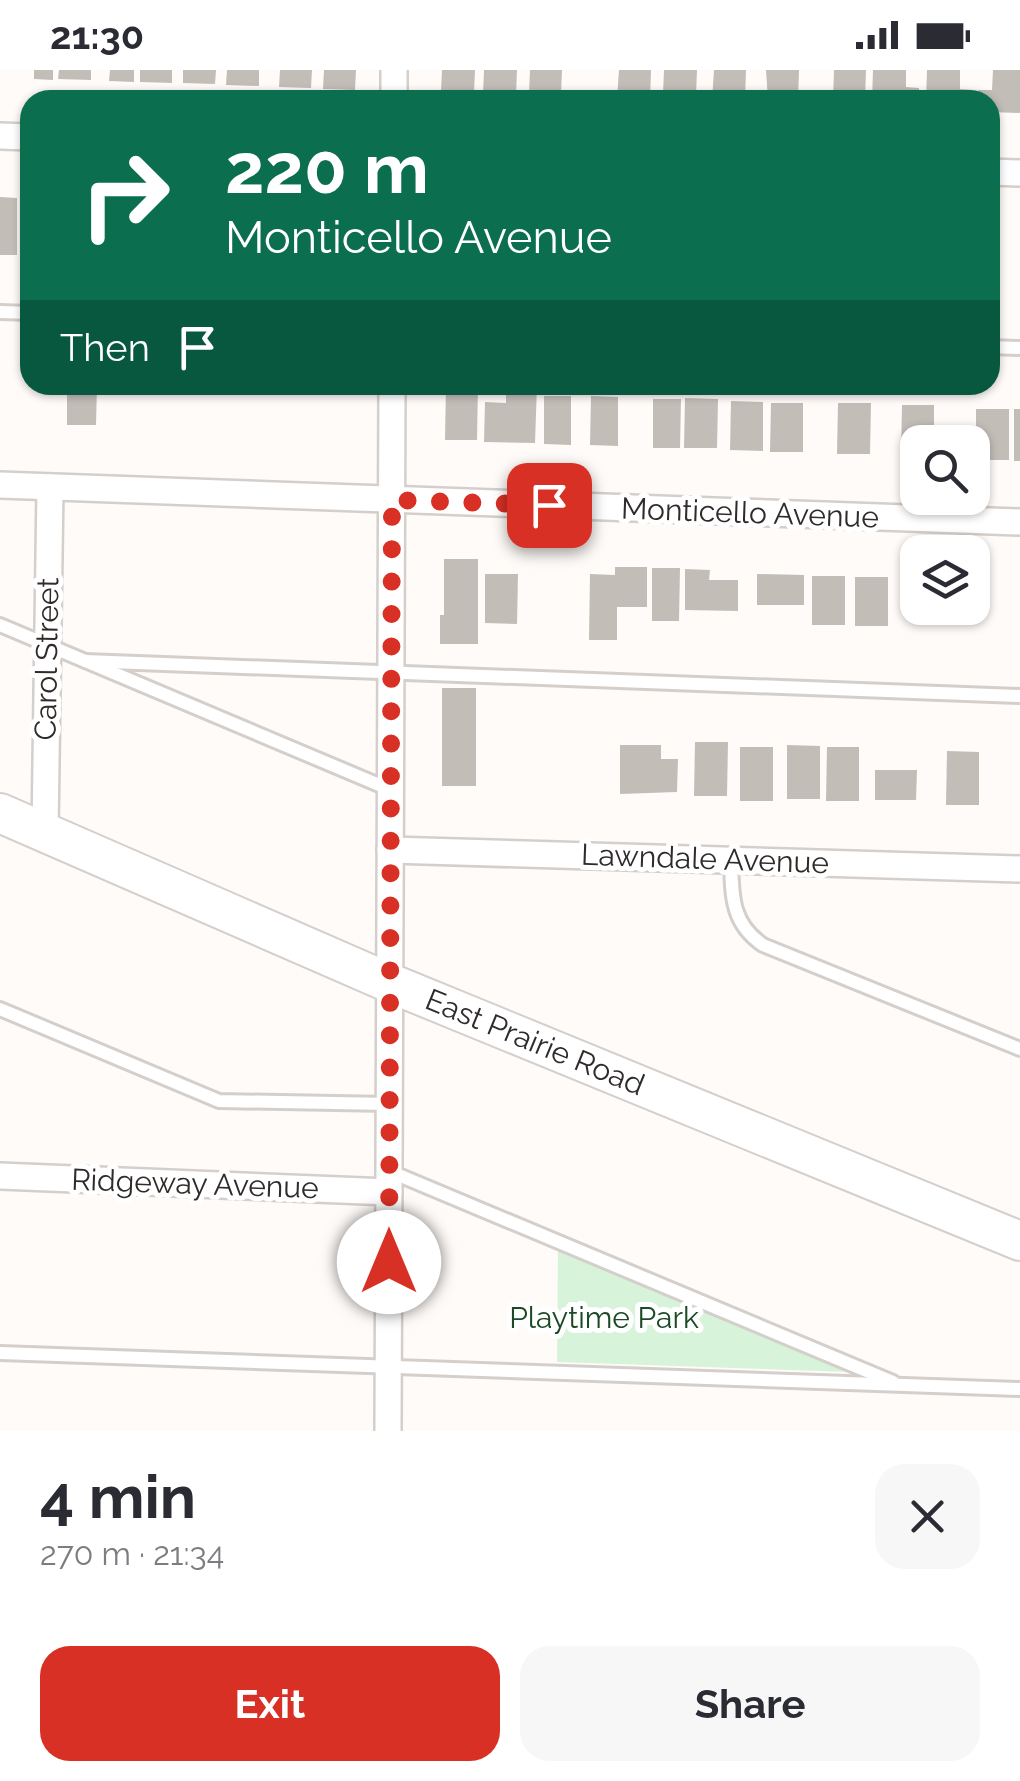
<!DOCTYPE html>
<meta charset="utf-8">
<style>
:root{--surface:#fff;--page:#f7f7f7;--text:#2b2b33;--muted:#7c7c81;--accent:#d93025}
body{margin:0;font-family:Raleway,sans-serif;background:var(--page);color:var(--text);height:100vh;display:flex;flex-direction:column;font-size:38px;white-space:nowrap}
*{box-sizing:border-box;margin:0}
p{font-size:32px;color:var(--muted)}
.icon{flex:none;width:55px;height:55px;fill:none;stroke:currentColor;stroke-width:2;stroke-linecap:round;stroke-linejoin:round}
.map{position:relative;height:1361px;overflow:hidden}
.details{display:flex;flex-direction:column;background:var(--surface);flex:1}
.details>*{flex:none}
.banner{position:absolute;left:20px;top:20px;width:980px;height:305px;border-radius:30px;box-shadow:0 2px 8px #0004;background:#0b6e4f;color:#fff;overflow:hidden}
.fabs{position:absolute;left:900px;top:355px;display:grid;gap:20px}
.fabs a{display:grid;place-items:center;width:90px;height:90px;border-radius:20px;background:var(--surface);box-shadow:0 2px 8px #0004;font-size:50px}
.pin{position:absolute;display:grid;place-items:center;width:85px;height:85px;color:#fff;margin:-42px;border-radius:20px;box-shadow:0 5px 15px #0006}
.me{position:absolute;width:110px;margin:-55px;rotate:0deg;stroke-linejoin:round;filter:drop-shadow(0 0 8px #0008)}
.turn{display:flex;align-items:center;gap:35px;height:210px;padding:0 40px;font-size:45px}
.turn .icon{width:130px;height:130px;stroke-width:2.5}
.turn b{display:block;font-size:70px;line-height:85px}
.then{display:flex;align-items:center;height:95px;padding:0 40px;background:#0003;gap:20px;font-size:38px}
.round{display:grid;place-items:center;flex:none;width:105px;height:105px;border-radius:30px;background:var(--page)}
.headline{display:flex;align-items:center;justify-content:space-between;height:170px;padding:0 40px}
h1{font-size:60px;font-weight:700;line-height:75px}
.primary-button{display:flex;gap:20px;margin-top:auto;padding:20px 40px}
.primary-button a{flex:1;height:115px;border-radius:30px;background:var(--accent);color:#fff;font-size:40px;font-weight:700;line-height:115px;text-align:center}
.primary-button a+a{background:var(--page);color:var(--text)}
.status{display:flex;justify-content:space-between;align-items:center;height:70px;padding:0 50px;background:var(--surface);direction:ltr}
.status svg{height:28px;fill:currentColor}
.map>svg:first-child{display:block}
.green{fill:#d7f3da}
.building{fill:#c3bdb8}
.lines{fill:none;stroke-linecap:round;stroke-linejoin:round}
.lane-casing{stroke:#d5cfcb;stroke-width:18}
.street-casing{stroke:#d5cfcb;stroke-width:30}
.secondary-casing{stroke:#d5cfcb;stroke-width:42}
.lane{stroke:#fff;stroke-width:12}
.street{stroke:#fff;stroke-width:25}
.secondary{stroke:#fff;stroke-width:38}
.route{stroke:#d93025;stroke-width:18;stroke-dasharray:0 32.4}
.labels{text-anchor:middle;stroke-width:10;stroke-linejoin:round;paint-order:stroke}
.street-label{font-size:30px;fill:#2e2b2a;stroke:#fff}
.park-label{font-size:30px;fill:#1b4a25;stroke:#fff}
</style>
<div class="status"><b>21:30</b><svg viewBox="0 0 49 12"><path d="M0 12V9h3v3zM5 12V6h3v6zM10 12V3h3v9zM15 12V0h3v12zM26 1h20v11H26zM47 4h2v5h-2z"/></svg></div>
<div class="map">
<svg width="1020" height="1361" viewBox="0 0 1020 1361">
<rect width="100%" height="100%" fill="#fffbf8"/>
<path class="green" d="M 558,1179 L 849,1302 L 557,1292 Z"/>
<g class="building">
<path d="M 34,0 L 53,0 L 53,10 L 34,9 Z"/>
<path d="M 59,0 L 91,0 L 91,10 L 58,9 Z"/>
<path d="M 110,0 L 134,0 L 134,12 L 109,11 Z"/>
<path d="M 140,0 L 172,0 L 172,13 L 140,12 Z"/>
<path d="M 183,0 L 216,0 L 215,14 L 183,13 Z"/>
<path d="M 227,0 L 259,0 L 259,16 L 226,15 Z"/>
<path d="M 280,0 L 312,0 L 311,18 L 279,17 Z"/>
<path d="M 324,0 L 356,0 L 355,20 L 323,19 Z"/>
<path d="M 442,0 L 475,0 L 474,23 L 441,21 Z"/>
<path d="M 484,0 L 517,0 L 516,25 L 483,24 Z"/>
<path d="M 530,0 L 562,0 L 561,24 L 529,23 Z"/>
<path d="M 619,0 L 651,0 L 650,30 L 617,29 Z"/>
<path d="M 664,0 L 697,0 L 696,26 L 663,24 Z"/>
<path d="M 714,0 L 746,0 L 745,30 L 712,30 Z"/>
<path d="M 766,0 L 799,0 L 798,30 L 768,30 Z"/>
<path d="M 834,0 L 866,0 L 865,30 L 833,30 Z"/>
<path d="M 873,0 L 906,0 L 906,17 L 919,18 L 919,30 L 872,30 Z"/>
<path d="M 927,0 L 960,0 L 960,19 L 973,20 L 973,30 L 926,30 Z"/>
<path d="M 993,0 L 1020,0 L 1020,43 L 990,42 L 990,30 L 978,30 L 978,20 L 992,20 Z"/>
<path d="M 0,127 L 17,128 L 17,185 L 0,185 Z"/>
<path d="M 67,315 L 97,315 L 96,355 L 67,355 Z"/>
<path d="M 446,315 L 478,315 L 477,370 L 445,370 Z"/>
<path d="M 506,315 L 537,315 L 535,373 L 484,372 L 485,332 L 506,333 Z"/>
<path d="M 544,326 L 571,326 L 571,375 L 544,374 Z"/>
<path d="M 591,326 L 618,327 L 618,376 L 590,375 Z"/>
<path d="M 685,328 L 718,329 L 717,378 L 684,378 Z"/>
<path d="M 653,329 L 681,329 L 680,378 L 653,378 Z"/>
<path d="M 731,331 L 763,332 L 763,381 L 730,380 Z"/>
<path d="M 771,333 L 803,333 L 803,382 L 770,382 Z"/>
<path d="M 838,333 L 871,333 L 870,384 L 837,384 Z"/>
<path d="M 902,335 L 934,335 L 934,372 L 918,372 L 918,386 L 901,386 Z"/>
<rect x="976" y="339" width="33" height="51"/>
<rect x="1014" y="339" width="6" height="52"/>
<path d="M 444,489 L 478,489 L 478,574 L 440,574 L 440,545 L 444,545 Z"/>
<path d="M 615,497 L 647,497 L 647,537 L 617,537 L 617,570 L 589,570 L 590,504 L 615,505 Z"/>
<path d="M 652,498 L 680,498 L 679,551 L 652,551 Z"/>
<path d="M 685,499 L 710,500 L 709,510 L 738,510 L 738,541 L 685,540 Z"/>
<path d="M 485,504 L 518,504 L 517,554 L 485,553 Z"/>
<path d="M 757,504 L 804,505 L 804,535 L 757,535 Z"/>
<rect x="812" y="506" width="33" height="49"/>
<rect x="855" y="507" width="33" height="49"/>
<rect x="442" y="618" width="34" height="98"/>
<path d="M 695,672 L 728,672 L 727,726 L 694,726 Z"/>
<path d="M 620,675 L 661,675 L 661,689 L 678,689 L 677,722 L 620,724 Z"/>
<path d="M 787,675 L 820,676 L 820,729 L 787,729 Z"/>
<rect x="740" y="677" width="33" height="54"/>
<path d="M 827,677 L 859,677 L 859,731 L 826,731 Z"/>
<path d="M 947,681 L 979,682 L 979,735 L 946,735 Z"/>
<path d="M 875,700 L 917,700 L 916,730 L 875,730 Z"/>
</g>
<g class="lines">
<defs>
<g id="lane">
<path d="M 0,242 L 30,243"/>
<path d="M 990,277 L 1020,278"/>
<path d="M 0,555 L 391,720"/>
<path d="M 85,591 L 1020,626"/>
<path d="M 731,789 C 732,826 731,853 763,875 L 1020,979"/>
<path d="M 0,939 L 219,1031 L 389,1034"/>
<path d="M 389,1101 L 893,1312"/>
<path d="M 0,1283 L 1020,1319"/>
</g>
<g id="street">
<path d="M 394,30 L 394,0"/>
<path d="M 0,66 L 30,67"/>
<path d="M 990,102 L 1020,103"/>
<path d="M 0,415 L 1020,452"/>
<path d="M 45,762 L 50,417"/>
<path d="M 390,780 L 1020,799"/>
<path d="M 0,1106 L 389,1122"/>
<path d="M 388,1361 L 392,315"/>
</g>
<g id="secondary">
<path id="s1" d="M 0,743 L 390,913 L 1020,1171"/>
</g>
</defs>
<use href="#lane" class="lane-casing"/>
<use href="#street" class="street-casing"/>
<use href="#secondary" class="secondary-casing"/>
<use href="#lane" class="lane"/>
<use href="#street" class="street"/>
<use href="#secondary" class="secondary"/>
</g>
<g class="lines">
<path class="route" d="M 389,1192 L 392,430 L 549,435"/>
</g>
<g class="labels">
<g class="street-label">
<text transform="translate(750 443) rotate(2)" y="10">Monticello Avenue</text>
<text transform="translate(47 589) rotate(-89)" y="10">Carol Street</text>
<text transform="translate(705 789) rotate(2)" y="10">Lawndale Avenue</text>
<text dy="10" stroke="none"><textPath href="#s1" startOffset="582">East Prairie Road</textPath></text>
<text transform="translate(195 1114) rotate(2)" y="10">Ridgeway Avenue</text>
</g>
<g class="park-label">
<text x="604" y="1258">Playtime Park</text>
</g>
</g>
</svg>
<div class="fabs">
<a><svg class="icon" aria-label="search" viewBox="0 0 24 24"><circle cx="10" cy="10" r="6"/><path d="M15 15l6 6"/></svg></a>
<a><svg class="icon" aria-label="layers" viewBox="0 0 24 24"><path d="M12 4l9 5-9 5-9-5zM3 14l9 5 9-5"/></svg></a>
</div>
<div class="pin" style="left:549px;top:435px;background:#d93025"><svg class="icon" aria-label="arrive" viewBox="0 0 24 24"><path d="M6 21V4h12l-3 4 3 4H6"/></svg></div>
<svg class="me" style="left:389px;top:1192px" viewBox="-20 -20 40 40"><circle r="19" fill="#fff"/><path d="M0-13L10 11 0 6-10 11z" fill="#d93025"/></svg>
<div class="banner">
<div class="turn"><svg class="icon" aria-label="right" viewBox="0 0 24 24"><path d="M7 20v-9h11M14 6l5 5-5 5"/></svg><div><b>220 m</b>Monticello Avenue</div></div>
<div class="then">Then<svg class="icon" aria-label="arrive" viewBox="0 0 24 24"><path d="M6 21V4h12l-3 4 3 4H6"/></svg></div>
</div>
</div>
<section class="details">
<div class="headline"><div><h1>4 min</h1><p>270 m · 21:34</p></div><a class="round"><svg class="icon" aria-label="close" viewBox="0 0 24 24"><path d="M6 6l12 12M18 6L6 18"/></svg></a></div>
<div class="primary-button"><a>Exit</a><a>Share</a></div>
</section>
